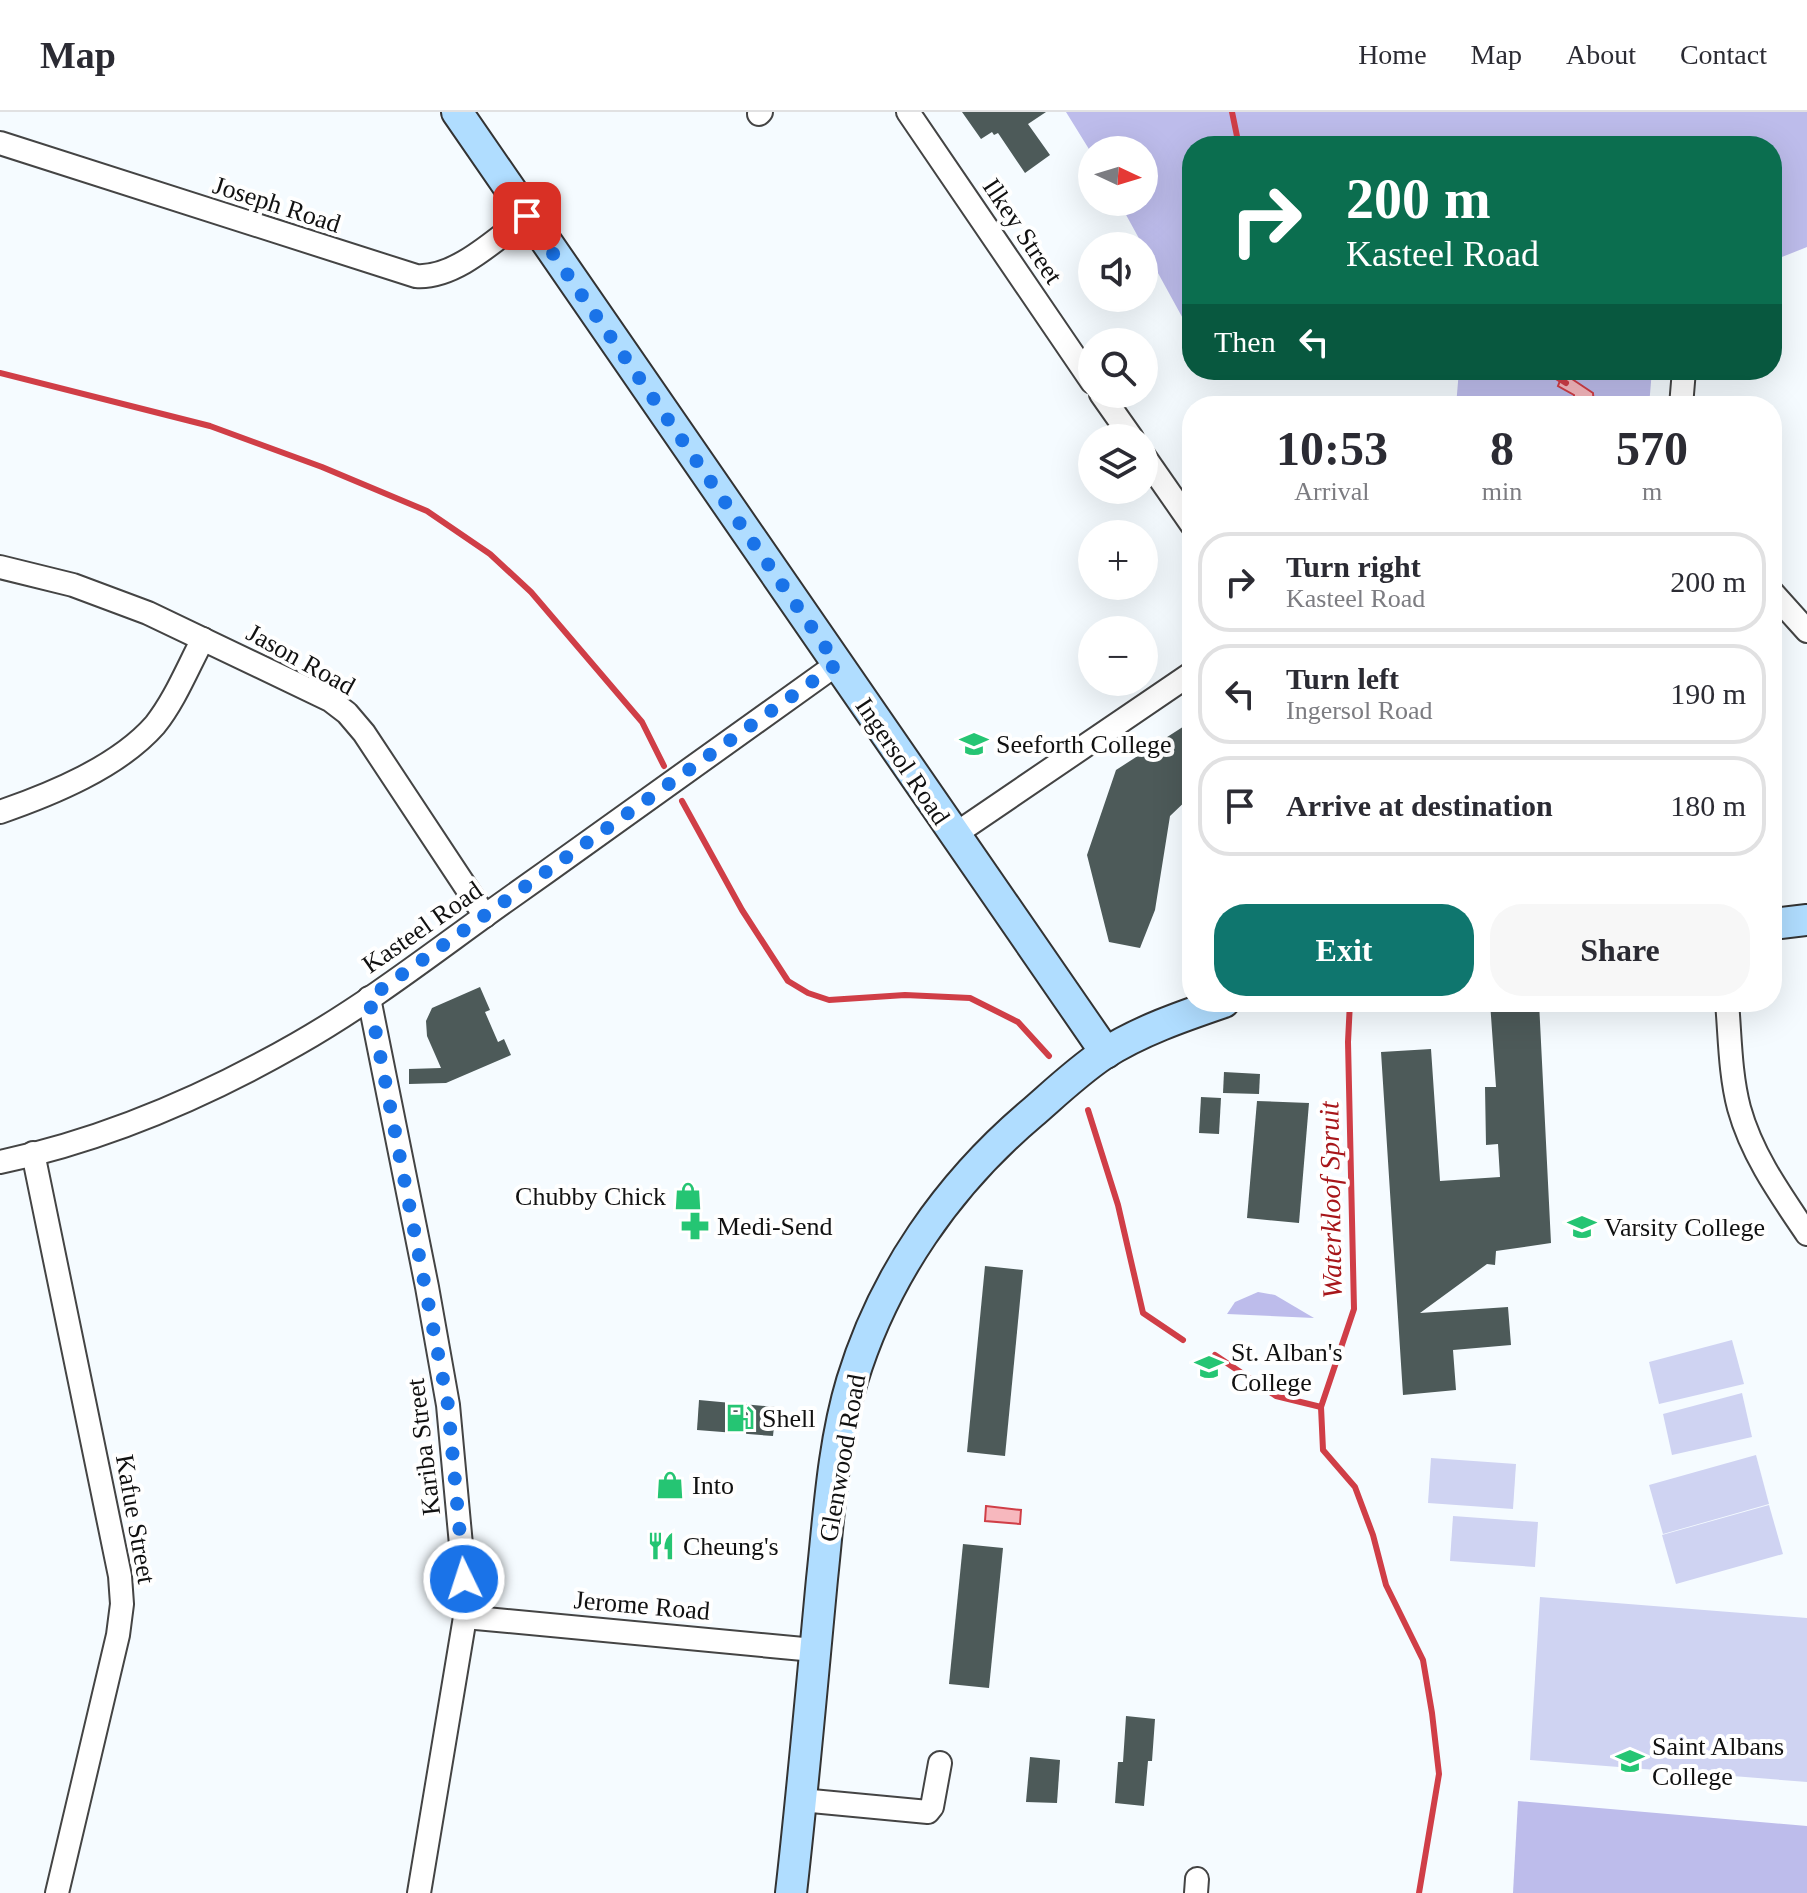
<!DOCTYPE html>
<meta charset="utf-8">
<style>
:root{--surface:#fff;--page:#f7f7f7;--text:#2b2b33;--muted:#7c7c81;--line:#e1e1e2;--accent:#0f766e}
body{margin:0;font-family:"Times New Roman",serif;background:var(--page);color:var(--text);height:100vh;display:flex;flex-direction:column;font-size:30px;white-space:nowrap}
*{box-sizing:border-box;margin:0}
p{font-size:26px;color:var(--muted)}
.icon{flex:none;width:44px;height:44px;fill:none;stroke:currentColor;stroke-width:2;stroke-linecap:round;stroke-linejoin:round}
.map{position:relative;flex:1;overflow:hidden}
.side{position:absolute;left:1182px;top:284px;width:600px;height:616px;display:flex;flex-direction:column;background:var(--surface);border-radius:32px;box-shadow:0 8px 32px #0002}
.side>*{flex:none}
.top-card{position:absolute;left:1182px;top:24px;width:600px;height:244px;border-radius:32px;box-shadow:0 8px 32px #0002;background:#0b6e4f;color:#fff;overflow:hidden}
.needle{width:52px;rotate:94deg}
.buttons{position:absolute;left:1078px;top:24px;display:grid;gap:16px}
.buttons a{display:grid;place-items:center;width:80px;height:80px;border-radius:50%;background:var(--surface);box-shadow:0 8px 32px #0002;font-size:40px}
.pin{position:absolute;display:grid;place-items:center;width:68px;height:68px;color:#fff;margin:-34px;border-radius:16px;box-shadow:0 4px 12px #0006}
.me{position:absolute;width:88px;margin:-44px;rotate:356deg;stroke-linejoin:round;filter:drop-shadow(0 0 6px #0008)}
.turn{display:flex;align-items:center;gap:28px;height:168px;padding:0 32px;font-size:36px}
.turn .icon{width:104px;height:104px;stroke-width:2.5}
.turn b{display:block;font-size:56px;line-height:68px}
.then{display:flex;align-items:center;height:76px;padding:0 32px;background:#0003;gap:16px;font-size:30px}
.eta{display:flex;justify-content:space-evenly;align-items:center;height:136px;text-align:center}
.eta b{font-size:48px;font-weight:700;line-height:56px}
.button{display:flex;gap:16px;margin-top:auto;padding:16px 32px}
.button a{flex:1;height:92px;border-radius:32px;background:var(--accent);color:#fff;font-size:32px;font-weight:700;line-height:92px;text-align:center}
.button a+a{background:var(--page);color:var(--text)}
ul{padding:0;list-style:none}
li{display:flex;align-items:center;gap:24px;height:100px;margin:0 16px 12px;padding:0 16px;border:4px solid var(--line);border-radius:32px}
li div{flex:1}
li b{display:block;font-size:30px}
li em{font-style:normal}
header{display:flex;align-items:center;gap:48px;box-sizing:border-box;height:112px;padding:0 40px;background:var(--surface);border-bottom:2px solid var(--line)}
header strong{font-size:38px}
nav{display:flex;gap:44px;margin-inline-start:auto;font-size:28px}
.map>svg:first-child{display:block}
.green{fill:#bdbceb}
.pitch{fill:#cfd3f2}
.water{fill:#f7b8be;stroke:#d03e47;stroke-width:2}
.lines{fill:none;stroke-linecap:round;stroke-linejoin:round}
.stream{stroke:#d03e47;stroke-width:6}
.building{fill:#4d5a59}
.street-casing{stroke:#444;stroke-width:26}
.secondary-casing{stroke:#333;stroke-width:34}
.street{stroke:#fff;stroke-width:22}
.secondary{stroke:#b0ddff;stroke-width:30}
.route{stroke:#1a73e8;stroke-width:14;stroke-dasharray:0 25.2}
.labels{text-anchor:middle;stroke-width:8;stroke-linejoin:round;paint-order:stroke}
.street-label{font-size:26px;fill:#111;stroke:#fff}
.poi-label{font-size:26px;fill:#111;stroke:#fff;text-anchor:start}
.water-label{font-size:28px;font-style:italic;fill:#a7161a;stroke:#fff}
</style>
<header>
<strong>Map</strong>
<nav><a>Home</a><a>Map</a><a>About</a><a>Contact</a></nav>
</header>
<div class="map">
<svg width="1807" height="1781" viewBox="0 0 1807 1781">
<rect width="100%" height="100%" fill="#f5fbff"/>
<g class="green">
<path d="M 1066,0 L 1807,0 L 1807,135 L 1772,149 L 1772,34 L 1192,34 L 1192,223 L 1119,90 L 1144,90 L 1144,38 L 1092,38 L 1092,42 Z"/>
<path d="M 1459,258 L 1652,258 L 1649,294 L 1456,294 Z"/>
<path d="M 1258,1180 L 1275,1183 L 1314,1206 L 1227,1202 L 1235,1190 Z"/>
<path d="M 1518,1689 L 1807,1714 L 1807,1781 L 1513,1781 Z"/>
</g>
<g class="pitch">
<path d="M 1732,1228 L 1744,1272 L 1659,1292 L 1649,1250 Z"/>
<path d="M 1742,1281 L 1752,1325 L 1672,1343 L 1663,1302 Z"/>
<path d="M 1756,1343 L 1769,1392 L 1663,1422 L 1649,1373 Z"/>
<path d="M 1431,1346 L 1516,1352 L 1513,1397 L 1428,1391 Z"/>
<path d="M 1769,1393 L 1783,1442 L 1676,1472 L 1662,1423 Z"/>
<path d="M 1453,1404 L 1538,1410 L 1535,1455 L 1450,1449 Z"/>
<path d="M 1540,1485 L 1807,1506 L 1807,1670 L 1530,1648 Z"/>
</g>
<g class="water">
<path d="M 1563,261 L 1593,281 L 1594,294 L 1583,294 L 1583,290 L 1574,288 L 1574,283 L 1558,274 Z"/>
<path d="M 986,1394 L 1021,1398 L 1020,1412 L 985,1409 Z"/>
</g>
<g class="lines">
<g class="stream">
<path d="M 1232,0 L 1239,34"/>
<path d="M 1545,258 L 1566,271"/>
<path d="M 0,261 L 210,314 L 322,355 L 427,399 L 490,442 L 531,480 L 642,610 L 664,654"/>
<path d="M 682,689 L 742,798 L 788,869 L 808,881 L 829,888 L 905,883 L 970,886 L 1018,910 L 1049,944"/>
<path d="M 1350,890 L 1348,930 L 1354,1197 L 1321,1295 L 1323,1338 L 1355,1375 L 1373,1423 L 1386,1473 L 1423,1548 L 1432,1601 L 1439,1662 L 1419,1781"/>
<path d="M 1088,998 L 1118,1093 L 1143,1201 L 1183,1228"/>
<path d="M 1215,1243 L 1276,1284 L 1321,1295"/>
</g>
</g>
<g class="building">
<path d="M 962,0 L 1046,0 L 1028,12 L 1050,43 L 1025,61 L 998,21 L 994,23 L 992,20 L 981,27 Z"/>
<path d="M 1192,609 L 1192,683 L 1170,704 L 1155,798 L 1140,836 L 1109,830 L 1087,743 L 1116,658 Z"/>
<path d="M 480,875 L 490,898 L 485,900 L 498,930 L 504,927 L 511,943 L 446,971 L 409,972 L 409,957 L 441,956 L 427,924 L 426,909 L 432,896 Z"/>
<path d="M 1490,890 L 1539,890 L 1551,1131 L 1496,1139 L 1495,1153 L 1487,1152 L 1420,1201 L 1508,1195 L 1511,1233 L 1453,1238 L 1456,1278 L 1403,1283 L 1381,940 L 1431,937 L 1440,1069 L 1500,1065 L 1498,1032 L 1486,1033 L 1485,975 L 1496,975 Z"/>
<path d="M 1224,960 L 1260,962 L 1259,982 L 1223,981 Z"/>
<path d="M 1201,985 L 1221,986 L 1219,1022 L 1199,1021 Z"/>
<path d="M 1257,989 L 1309,991 L 1299,1111 L 1247,1106 Z"/>
<path d="M 985,1154 L 1023,1158 L 1005,1344 L 967,1340 Z"/>
<path d="M 699,1288 L 776,1295 L 773,1324 L 697,1318 Z"/>
<path d="M 963,1432 L 1003,1436 L 989,1576 L 949,1572 Z"/>
<path d="M 1126,1604 L 1155,1607 L 1152,1649 L 1148,1649 L 1144,1694 L 1115,1691 L 1118,1650 L 1123,1650 Z"/>
<path d="M 1030,1645 L 1060,1648 L 1057,1691 L 1026,1690 Z"/>
</g>
<g class="lines">
<defs>
<g id="street">
<path d="M 908,0 L 1092,270"/>
<path d="M 759,2 L 761,0"/>
<path d="M 0,31 L 416,164 C 455,167 496,127 527,104"/>
<path d="M 1101,282 L 1132,326"/>
<path d="M 1681,294 L 1684,258"/>
<path d="M 1144,344 L 1192,413"/>
<path d="M 0,455 L 73,473 L 148,501 L 330,588 L 347,601 L 364,621 L 485,804"/>
<path d="M 1772,480 L 1807,519"/>
<path d="M 0,700 C 52,682 118,655 155,613 C 175,588 188,555 203,527"/>
<path d="M 954,723 L 1192,561"/>
<path d="M 369,886 L 427,1175 L 448,1293 L 465,1476 L 465,1505 L 419,1781"/>
<path d="M 1727,890 C 1730,924 1730,962 1739,996 C 1752,1043 1780,1082 1807,1122"/>
<path d="M 33,1041 L 120,1464 L 122,1492 L 118,1523 L 57,1781"/>
<path d="M 0,1050 C 104,1028 206,984 297,932 C 371,890 438,837 507,788 C 617,710 726,631 837,552"/>
<path d="M 465,1505 L 814,1538"/>
<path d="M 801,1688 L 928,1700 L 932,1695 L 940,1651"/>
<path d="M 1196,1781 L 1197,1767"/>
</g>
<g id="secondary">
<path d="M 457,0 L 1106,941"/>
<path d="M 1772,812 L 1807,808"/>
<path d="M 791,1781 C 803,1676 812,1572 822,1467 C 829,1402 833,1332 852,1269 C 884,1164 948,1072 1032,1001 C 1055,981 1077,960 1102,943 C 1139,919 1183,904 1224,890"/>
</g>
</defs>
<use href="#street" class="street-casing"/>
<use href="#secondary" class="secondary-casing"/>
<use href="#street" class="street"/>
<use href="#secondary" class="secondary"/>
</g>
<g class="lines">
<path class="route" d="M 464,1467 L 448,1293 L 369,886 L 837,552 L 527,104"/>
</g>
<defs>
<symbol id="school-bare" viewBox="-9 -9 18 18"><path d="M0-5L7-2L0 1L-7-2ZM-4 1L0 2.5L4 1V4Q0 6-4 4Z" fill="#25c573" stroke="#fff" stroke-width="2.5" paint-order="stroke"/></symbol>
<symbol id="shop-bare" viewBox="-9 -9 18 18"><path d="M-5-2.5h2.3a2.7 3.5 0 0 1 5.4 0H5L5.5 6h-11ZM-1.5-2.5h3a1.5 2.3 0 0 0-3 0Z" fill="#25c573" stroke="#fff" stroke-width="2.5" paint-order="stroke"/></symbol>
<symbol id="pharmacy-bare" viewBox="-9 -9 18 18"><path d="M-2-6h4v4h4v4h-4v4h-4v-4h-4v-4h4Z" fill="#25c573" stroke="#fff" stroke-width="2.5" paint-order="stroke"/></symbol>
<symbol id="university-bare" viewBox="-9 -9 18 18"><path d="M0-5L7-2L0 1L-7-2ZM-4 1L0 2.5L4 1V4Q0 6-4 4Z" fill="#25c573" stroke="#fff" stroke-width="2.5" paint-order="stroke"/></symbol>
<symbol id="fuel-bare" viewBox="-9 -9 18 18"><path d="M-5.5-6h7V0h2V4h1.3V-2.5L3-4.5l.8-.8L6-3V5H2.5V1h-1V6h-7ZM-4.2-4.7v3.2H.2V-4.7Z" fill="#25c573" stroke="#fff" stroke-width="2.5" paint-order="stroke"/></symbol>
<symbol id="restaurant-bare" viewBox="-9 -9 18 18"><path d="M-5-6h1v4h1v-4h1v4h1v-4h1v5L-1.5 .5V6h-2V.5L-5-1ZM5-6V6H3V1.5H1.5Q1.5-4 5-6Z" fill="#25c573" stroke="#fff" stroke-width="2.5" paint-order="stroke"/></symbol>
</defs>
<g fill-rule="evenodd">
<use href="#school-bare" x="954" y="612" width="40" height="40"/>
<use href="#shop-bare" x="668" y="1064" width="40" height="40"/>
<use href="#pharmacy-bare" x="675" y="1094" width="40" height="40"/>
<use href="#university-bare" x="1562" y="1095" width="40" height="40"/>
<use href="#school-bare" x="1189" y="1235" width="40" height="40"/>
<use href="#fuel-bare" x="720" y="1286" width="40" height="40"/>
<use href="#shop-bare" x="650" y="1353" width="40" height="40"/>
<use href="#restaurant-bare" x="641" y="1414" width="40" height="40"/>
<use href="#school-bare" x="1610" y="1629" width="40" height="40"/>
</g>
<g class="labels">
<g class="street-label">
<text transform="translate(277 92) rotate(18)" y="9">Joseph Road</text>
<text transform="translate(1023 119) rotate(56)" y="9">Ilkey Street</text>
<text transform="translate(301 547) rotate(29)" y="9">Jason Road</text>
<text transform="translate(903 649) rotate(56)" y="9">Ingersol Road</text>
<text transform="translate(422 815) rotate(-35)" y="9">Kasteel Road</text>
<text transform="translate(423 1335) rotate(-97)" y="9">Kariba Street</text>
<text transform="translate(842 1346) rotate(-80)" y="9">Glenwood Road</text>
<text transform="translate(136 1407) rotate(80)" y="9">Kafue Street</text>
<text transform="translate(642 1493) rotate(5)" y="9">Jerome Road</text>
</g>
<g class="poi-label">
<text x="996" y="641">Seeforth College</text>
<text x="666" y="1093" text-anchor="end">Chubby Chick</text>
<text x="717" y="1123">Medi-Send</text>
<text x="1604" y="1124">Varsity College</text>
<text x="1231" y="1249">St. Alban's<tspan x="1231" dy="30">College</tspan></text>
<text x="762" y="1315">Shell</text>
<text x="692" y="1382">Into</text>
<text x="683" y="1443">Cheung's</text>
<text x="1652" y="1643">Saint Albans<tspan x="1652" dy="30">College</tspan></text>
</g>
<g class="water-label">
<text transform="translate(1330 1088) rotate(-91)" y="10">Waterkloof Spruit</text>
</g>
</g>
</svg>
<div class="buttons">
<a><svg class="needle" viewBox="-14 -14 28 28"><path d="M0-13l5 13h-10z" fill="#e53935"/><path d="M0 13l5-13h-10z" fill="#7c7c81"/></svg></a>
<a><svg class="icon" aria-label="sound" viewBox="0 0 24 24"><path d="M4 9h4l5-4v14l-5-4H4zM17 9q2 3 0 6"/></svg></a>
<a><svg class="icon" aria-label="search" viewBox="0 0 24 24"><circle cx="10" cy="10" r="6"/><path d="M15 15l6 6"/></svg></a>
<a><svg class="icon" aria-label="layers" viewBox="0 0 24 24"><path d="M12 4l9 5-9 5-9-5zM3 14l9 5 9-5"/></svg></a>
<a>+</a>
<a>−</a>
</div>
<div class="pin" style="left:527px;top:104px;background:#d93025"><svg class="icon" aria-label="arrive" viewBox="0 0 24 24"><path d="M6 21V4h12l-3 4 3 4H6"/></svg></div>
<svg class="me" style="left:464px;top:1467px" viewBox="-20 -20 40 40"><circle r="17" fill="#1a73e8" stroke="#fff" stroke-width="3"/><path d="M0-11L8 9 0 5-8 9z" fill="#fff"/></svg>
<div class="top-card">
<div class="turn"><svg class="icon" aria-label="right" viewBox="0 0 24 24"><path d="M7 20v-9h11M14 6l5 5-5 5"/></svg><div><b>200 m</b>Kasteel Road</div></div>
<div class="then">Then<svg class="icon" aria-label="left" viewBox="0 0 24 24"><path d="M17 20v-9H6M10 6l-5 5 5 5"/></svg></div>
</div>
<section class="side">
<div class="eta">
<div><b>10:53</b><p>Arrival</p></div>
<div><b>8</b><p>min</p></div>
<div><b>570</b><p>m</p></div>
</div>
<ul>
<li><svg class="icon" aria-label="right" viewBox="0 0 24 24"><path d="M7 20v-9h11M14 6l5 5-5 5"/></svg><div><b>Turn right</b><p>Kasteel Road</p></div><em>200 m</em></li>
<li><svg class="icon" aria-label="left" viewBox="0 0 24 24"><path d="M17 20v-9H6M10 6l-5 5 5 5"/></svg><div><b>Turn left</b><p>Ingersol Road</p></div><em>190 m</em></li>
<li><svg class="icon" aria-label="arrive" viewBox="0 0 24 24"><path d="M6 21V4h12l-3 4 3 4H6"/></svg><div><b>Arrive at destination</b></div><em>180 m</em></li>
</ul>
<div class="button"><a>Exit</a><a>Share</a></div>
</section>
</div>
